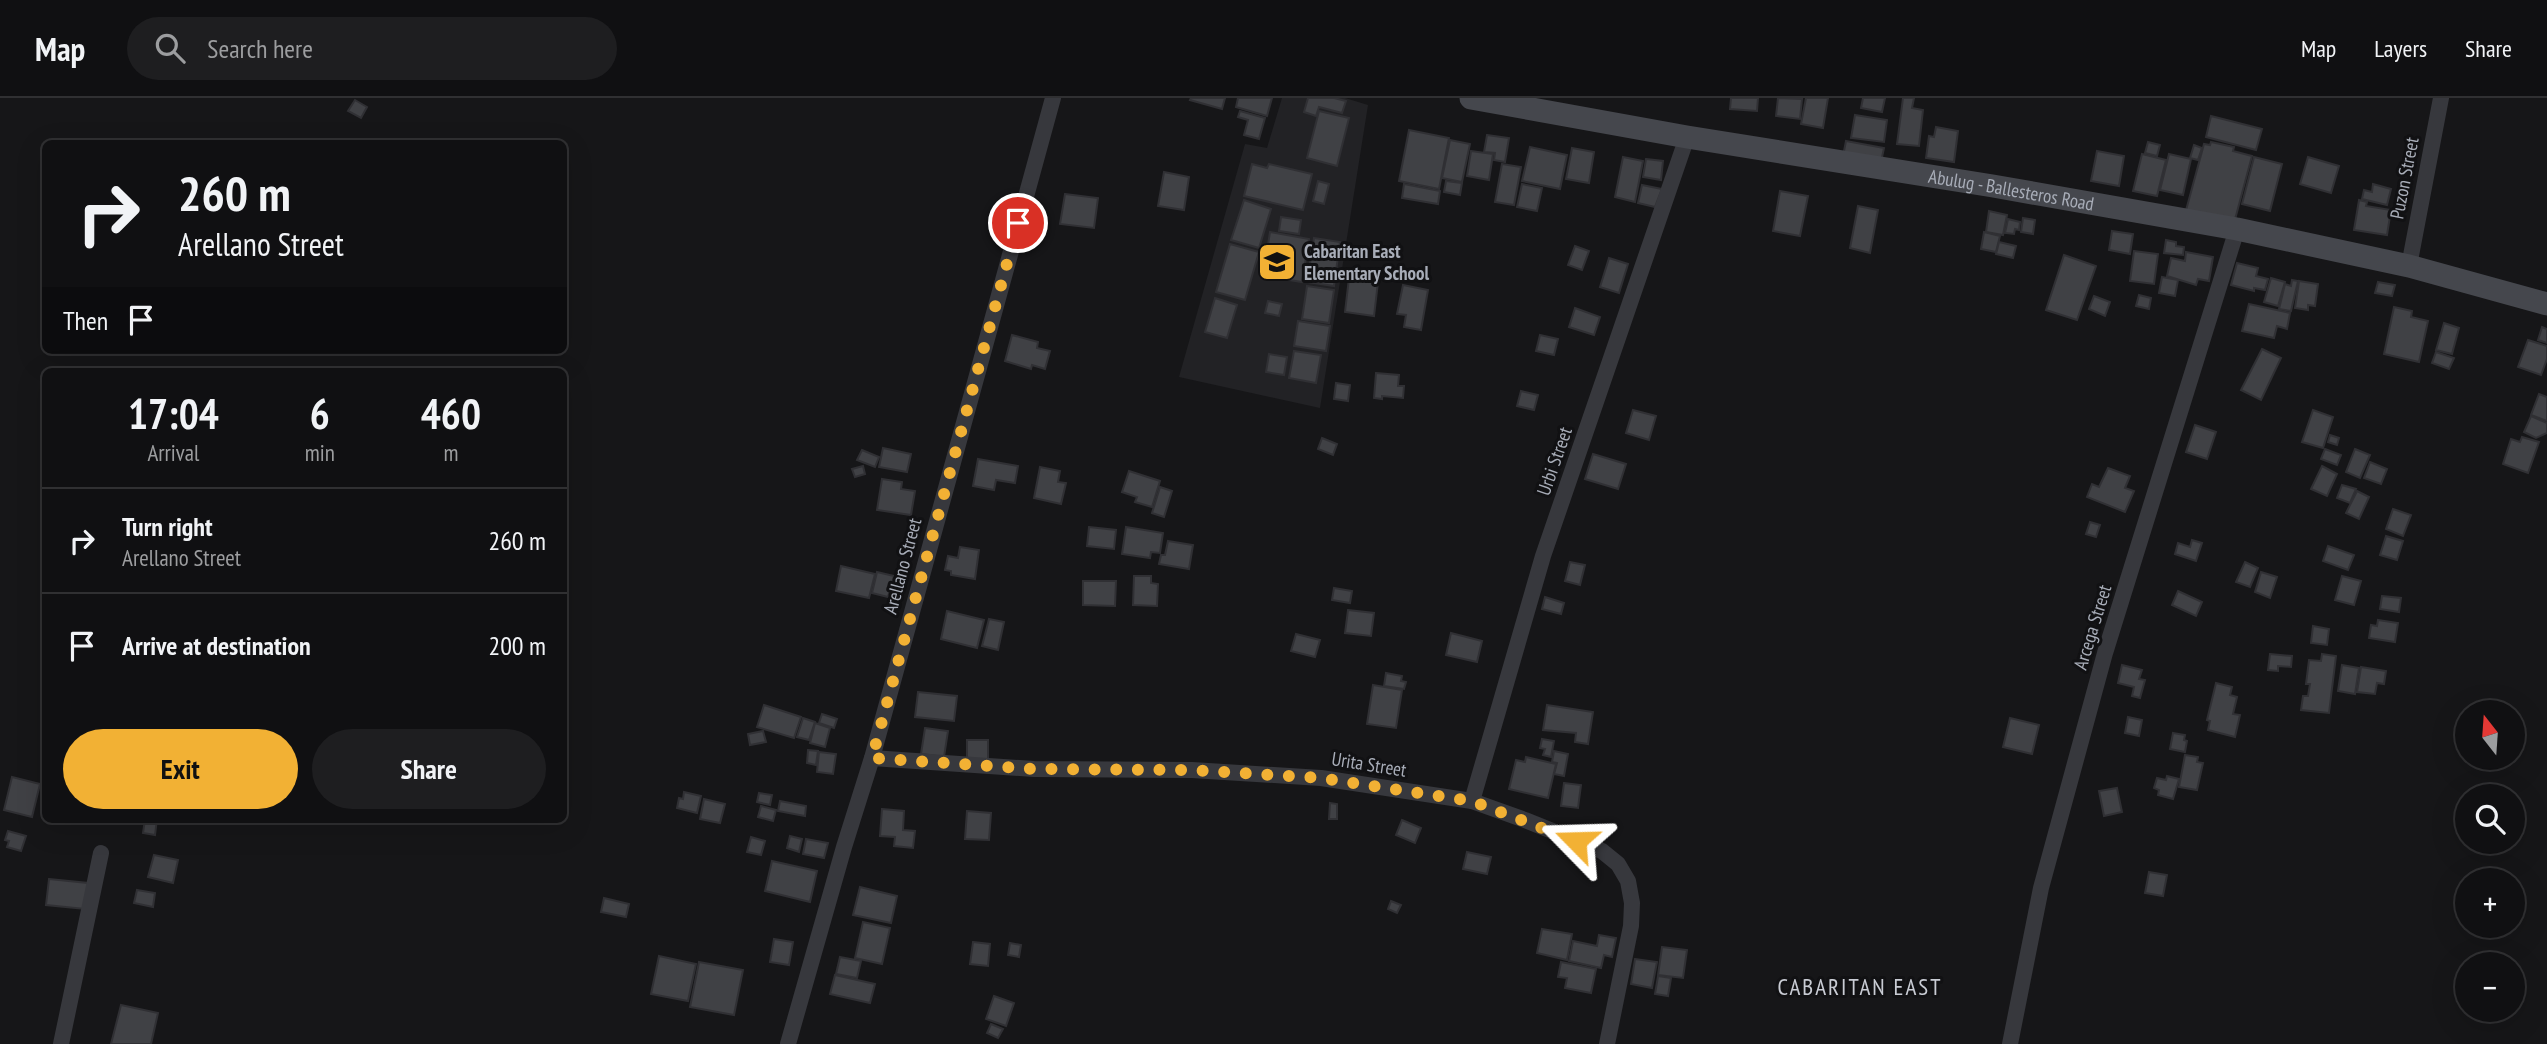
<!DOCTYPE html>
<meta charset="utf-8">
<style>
:root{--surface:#101012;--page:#1e1e20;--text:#f1f3f6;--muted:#9c9d9f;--line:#303032;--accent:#f2b134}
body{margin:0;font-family:"PT Sans Narrow",sans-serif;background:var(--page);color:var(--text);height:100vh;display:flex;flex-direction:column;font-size:26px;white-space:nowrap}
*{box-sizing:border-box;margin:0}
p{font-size:23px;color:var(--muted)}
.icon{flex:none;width:38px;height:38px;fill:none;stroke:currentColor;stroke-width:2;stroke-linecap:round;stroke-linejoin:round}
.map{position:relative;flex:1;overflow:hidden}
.panel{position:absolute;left:42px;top:270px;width:525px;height:455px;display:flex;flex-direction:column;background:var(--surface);border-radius:10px;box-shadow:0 7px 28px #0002,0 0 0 2px var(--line)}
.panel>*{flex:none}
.hud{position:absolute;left:42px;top:42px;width:525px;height:214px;border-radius:10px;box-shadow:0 7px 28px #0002,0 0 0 2px var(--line);background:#101012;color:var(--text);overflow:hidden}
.needle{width:46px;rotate:343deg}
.buttons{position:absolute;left:2455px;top:602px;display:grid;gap:14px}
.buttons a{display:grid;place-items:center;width:70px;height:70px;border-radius:50%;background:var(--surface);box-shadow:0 7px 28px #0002,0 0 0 2px var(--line);font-size:35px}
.pin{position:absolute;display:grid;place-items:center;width:60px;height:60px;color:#fff;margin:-30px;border:4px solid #fff;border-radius:50%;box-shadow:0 2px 7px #0007}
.me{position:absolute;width:77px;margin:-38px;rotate:292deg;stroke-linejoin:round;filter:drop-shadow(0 0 5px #0008)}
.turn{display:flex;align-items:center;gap:24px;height:147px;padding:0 21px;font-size:32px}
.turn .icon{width:91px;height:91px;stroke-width:2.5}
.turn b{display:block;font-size:49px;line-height:60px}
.then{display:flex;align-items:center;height:66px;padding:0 21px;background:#0003;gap:14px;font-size:26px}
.eta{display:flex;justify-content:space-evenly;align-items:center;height:119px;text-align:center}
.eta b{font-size:42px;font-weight:800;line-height:49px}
.button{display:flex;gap:14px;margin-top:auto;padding:14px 21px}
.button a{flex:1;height:80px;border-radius:42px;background:var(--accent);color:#111;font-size:28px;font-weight:800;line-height:80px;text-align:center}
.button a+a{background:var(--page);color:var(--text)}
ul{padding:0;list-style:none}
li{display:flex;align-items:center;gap:21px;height:105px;padding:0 21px;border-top:2px solid var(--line)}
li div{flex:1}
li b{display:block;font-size:26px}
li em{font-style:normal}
header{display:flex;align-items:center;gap:42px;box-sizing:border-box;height:98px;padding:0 35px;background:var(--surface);border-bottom:2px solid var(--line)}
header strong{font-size:33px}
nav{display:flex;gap:38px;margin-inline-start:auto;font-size:24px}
.search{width:490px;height:63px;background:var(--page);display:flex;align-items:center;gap:18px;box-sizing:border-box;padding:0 24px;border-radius:38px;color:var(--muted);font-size:26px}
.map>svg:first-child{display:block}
.built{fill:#222225}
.building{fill:#404145;stroke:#303034;stroke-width:2}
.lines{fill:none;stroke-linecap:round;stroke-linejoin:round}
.minor{stroke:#37383d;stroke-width:16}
.secondary{stroke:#45474d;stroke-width:23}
.route{stroke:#f2b134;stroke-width:12;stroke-dasharray:0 21.6}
.labels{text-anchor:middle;stroke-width:6;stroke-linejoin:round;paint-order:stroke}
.street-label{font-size:19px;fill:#a8adb8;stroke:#111113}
.poi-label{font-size:19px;font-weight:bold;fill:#a8adb8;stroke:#111113;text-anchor:start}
.quarter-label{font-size:23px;letter-spacing:2px;fill:#c9ccd4;stroke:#111113}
</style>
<header>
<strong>Map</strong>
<div class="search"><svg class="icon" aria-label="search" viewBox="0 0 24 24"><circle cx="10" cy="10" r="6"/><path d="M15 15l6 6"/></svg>Search here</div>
<nav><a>Map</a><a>Layers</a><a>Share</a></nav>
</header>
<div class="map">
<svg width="2547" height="946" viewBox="0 0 2547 946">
<rect width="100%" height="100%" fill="#161618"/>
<path class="built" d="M 1282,0 L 1345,0 L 1368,7 L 1320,310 L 1179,279 L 1245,46 L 1267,50 Z"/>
<g class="building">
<path d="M 1191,0 L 1225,0 L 1222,11 L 1190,2 Z"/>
<path d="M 1238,0 L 1272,0 L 1267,18 L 1236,9 Z"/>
<path d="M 1308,0 L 1334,0 L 1346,3 L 1342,15 L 1319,9 L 1316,18 L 1304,14 Z"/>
<path d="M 1731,0 L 1758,0 L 1757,13 L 1730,11 Z"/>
<path d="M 1778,0 L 1802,1 L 1800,21 L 1776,18 Z"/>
<path d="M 1806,0 L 1828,0 L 1823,30 L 1801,26 Z"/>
<path d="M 1863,0 L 1885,0 L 1882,14 L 1861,10 Z"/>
<path d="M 1903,0 L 1914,0 L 1912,10 L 1923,12 L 1919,48 L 1897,46 Z"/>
<path d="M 355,2 L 367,9 L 361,20 L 348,13 Z"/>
<path d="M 1240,13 L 1265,20 L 1259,41 L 1244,37 L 1248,22 L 1238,19 Z"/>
<path d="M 1319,13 L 1349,20 L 1337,68 L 1307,60 Z"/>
<path d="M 1855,17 L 1887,22 L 1884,44 L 1851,40 Z"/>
<path d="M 2211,18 L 2262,31 L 2256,52 L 2206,39 Z"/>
<path d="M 1936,29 L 1958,33 L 1954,64 L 1926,60 L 1929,38 L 1934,39 Z"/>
<path d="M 1409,32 L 1449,40 L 1439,91 L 1399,83 Z"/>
<path d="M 1487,37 L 1509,40 L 1505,64 L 1494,62 L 1495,55 L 1484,54 Z"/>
<path d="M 1450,42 L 1470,46 L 1462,84 L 1442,80 Z"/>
<path d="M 1846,43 L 1884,50 L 1881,64 L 1843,58 Z"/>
<path d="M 2148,44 L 2160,47 L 2157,58 L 2145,55 Z"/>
<path d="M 2211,44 L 2234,49 L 2233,53 L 2252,58 L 2233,129 L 2185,116 L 2204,46 L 2210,47 Z"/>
<path d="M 2194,47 L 2202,50 L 2198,62 L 2190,60 Z"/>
<path d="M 1530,49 L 1567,57 L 1560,91 L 1522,83 Z"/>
<path d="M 1572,50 L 1594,54 L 1589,85 L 1566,81 Z"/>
<path d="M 1471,53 L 1493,56 L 1489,82 L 1467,78 Z"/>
<path d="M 2097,53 L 2124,58 L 2119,88 L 2091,83 Z"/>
<path d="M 2142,56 L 2166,62 L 2157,98 L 2133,93 Z"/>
<path d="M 2169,56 L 2191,61 L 2183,97 L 2160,92 Z"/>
<path d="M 1623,59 L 1643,63 L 1635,104 L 1615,99 Z"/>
<path d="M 2254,59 L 2282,66 L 2270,113 L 2242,106 Z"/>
<path d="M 2308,59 L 2339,68 L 2331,95 L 2300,86 Z"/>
<path d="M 1646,61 L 1663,63 L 1661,82 L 1643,79 Z"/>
<path d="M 1252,66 L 1267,70 L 1269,66 L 1312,76 L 1303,112 L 1244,98 Z"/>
<path d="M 1502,66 L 1521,69 L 1514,107 L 1495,104 Z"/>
<path d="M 1164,74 L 1189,79 L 1184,112 L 1158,108 Z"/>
<path d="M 1318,83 L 1329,86 L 1324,106 L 1313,103 Z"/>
<path d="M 1446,83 L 1462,85 L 1460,97 L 1444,94 Z"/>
<path d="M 1404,86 L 1440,93 L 1438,106 L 1402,100 Z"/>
<path d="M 1522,86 L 1542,90 L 1537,113 L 1517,109 Z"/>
<path d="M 2373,86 L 2391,91 L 2387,107 L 2362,101 L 2364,92 L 2372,94 Z"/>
<path d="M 1642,87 L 1662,91 L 1655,109 L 1638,105 Z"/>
<path d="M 1780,93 L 1808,98 L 1800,138 L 1773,133 Z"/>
<path d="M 1065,96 L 1098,100 L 1094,130 L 1060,126 Z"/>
<path d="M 1244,102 L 1271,111 L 1259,150 L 1231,142 Z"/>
<path d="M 2359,102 L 2367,104 L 2366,108 L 2391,112 L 2387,137 L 2354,132 Z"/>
<path d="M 1858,108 L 1878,112 L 1870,155 L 1850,150 Z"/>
<path d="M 1989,113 L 2007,117 L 2003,137 L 1986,134 Z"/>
<path d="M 1281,119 L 1301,122 L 1299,136 L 1279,133 Z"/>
<path d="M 2023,120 L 2035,122 L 2033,136 L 2021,134 Z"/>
<path d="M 2008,121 L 2020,124 L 2019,132 L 2015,131 L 2014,136 L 2005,135 Z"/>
<path d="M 2112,133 L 2133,136 L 2130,156 L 2109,152 Z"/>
<path d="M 1270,134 L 1309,141 L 1302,184 L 1263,178 Z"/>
<path d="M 1984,134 L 2000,138 L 1996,154 L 1981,151 Z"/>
<path d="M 1314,140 L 1340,144 L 1334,188 L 1307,184 Z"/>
<path d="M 2166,142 L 2176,144 L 2176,148 L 2184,149 L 2183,157 L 2164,155 Z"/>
<path d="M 1999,144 L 2016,148 L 2013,160 L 1996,156 Z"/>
<path d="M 1230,146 L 1259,154 L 1245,202 L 1216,194 Z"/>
<path d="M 1575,148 L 1589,153 L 1582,172 L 1568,167 Z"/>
<path d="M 2134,153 L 2158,156 L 2154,186 L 2130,183 Z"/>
<path d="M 2186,154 L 2213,159 L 2209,183 L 2198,181 L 2196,187 L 2167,178 L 2171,160 L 2185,163 Z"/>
<path d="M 2064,157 L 2096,168 L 2077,222 L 2046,212 Z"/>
<path d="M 1609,160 L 1628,166 L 1619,195 L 1600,189 Z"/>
<path d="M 2237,165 L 2258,170 L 2256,178 L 2268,181 L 2265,192 L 2254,190 L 2254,193 L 2231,187 Z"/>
<path d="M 2162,179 L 2178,182 L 2175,198 L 2159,195 Z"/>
<path d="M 1349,180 L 1378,184 L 1374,218 L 1345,214 Z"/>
<path d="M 2271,180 L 2285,184 L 2278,208 L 2264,204 Z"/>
<path d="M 2292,182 L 2298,183 L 2291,213 L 2279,211 L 2285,186 L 2291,188 Z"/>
<path d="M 2299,183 L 2318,186 L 2315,208 L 2308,207 L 2308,212 L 2295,210 Z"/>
<path d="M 2378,184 L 2395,187 L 2392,198 L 2375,195 Z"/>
<path d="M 1403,187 L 1428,192 L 1421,232 L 1404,229 L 1406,217 L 1397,216 Z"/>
<path d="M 1307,188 L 1334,192 L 1329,225 L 1302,221 Z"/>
<path d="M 2139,197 L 2151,200 L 2149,211 L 2136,208 Z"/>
<path d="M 2094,198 L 2110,204 L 2105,218 L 2089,211 Z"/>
<path d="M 1215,200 L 1237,207 L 1227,240 L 1205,234 Z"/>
<path d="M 1268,203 L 1282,206 L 1279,218 L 1265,215 Z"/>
<path d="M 2249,206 L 2290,215 L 2287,231 L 2277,228 L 2274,240 L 2242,233 Z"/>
<path d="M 2394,209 L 2412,213 L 2411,219 L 2428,223 L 2419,264 L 2384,256 Z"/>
<path d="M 1575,210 L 1600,219 L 1594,237 L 1569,229 Z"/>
<path d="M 1298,223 L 1330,228 L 1326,253 L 1294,248 Z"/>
<path d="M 2444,225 L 2459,230 L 2452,256 L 2436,252 Z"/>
<path d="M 2542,229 L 2547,231 L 2547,245 L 2538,242 Z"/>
<path d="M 1012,237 L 1038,244 L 1037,250 L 1050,253 L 1045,271 L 1032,267 L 1031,271 L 1005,263 Z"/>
<path d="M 1540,237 L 1558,241 L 1554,257 L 1536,253 Z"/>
<path d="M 2528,242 L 2547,248 L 2547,261 L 2541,277 L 2518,269 Z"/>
<path d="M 2262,251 L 2281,260 L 2261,302 L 2241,292 Z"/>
<path d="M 1294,253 L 1321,257 L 1316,285 L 1289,280 Z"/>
<path d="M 2436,254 L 2454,260 L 2449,271 L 2432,265 Z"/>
<path d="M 1269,256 L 1287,259 L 1284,277 L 1266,274 Z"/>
<path d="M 1376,275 L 1399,277 L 1398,288 L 1404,288 L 1403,300 L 1382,298 L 1382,301 L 1374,300 Z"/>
<path d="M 1336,285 L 1350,287 L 1348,303 L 1334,301 Z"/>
<path d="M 1521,293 L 1538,297 L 1534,312 L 1517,308 Z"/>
<path d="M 2539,296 L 2547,299 L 2547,323 L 2531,317 Z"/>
<path d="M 1633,312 L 1656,318 L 1649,342 L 1626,335 Z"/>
<path d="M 2313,312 L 2333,319 L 2323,350 L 2302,344 Z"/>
<path d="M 2531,318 L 2547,325 L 2547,335 L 2536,340 L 2524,334 Z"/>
<path d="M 2195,327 L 2216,334 L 2207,361 L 2186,354 Z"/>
<path d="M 2330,337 L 2339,340 L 2337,347 L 2328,344 Z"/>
<path d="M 2522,339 L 2539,344 L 2528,375 L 2503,366 L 2511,341 L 2520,344 Z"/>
<path d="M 1322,340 L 1337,346 L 1333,357 L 1318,351 Z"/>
<path d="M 883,350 L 911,356 L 907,374 L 879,369 Z"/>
<path d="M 2325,351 L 2341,357 L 2337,367 L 2321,361 Z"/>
<path d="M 2355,351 L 2370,357 L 2360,380 L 2346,374 Z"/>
<path d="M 862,352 L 879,359 L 875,369 L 857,362 Z"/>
<path d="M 1593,356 L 1626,366 L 1618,391 L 1585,381 Z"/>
<path d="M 978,361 L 1018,368 L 1015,385 L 996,382 L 994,392 L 973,388 Z"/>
<path d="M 2370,364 L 2387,371 L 2381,386 L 2364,380 Z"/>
<path d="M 863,368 L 865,376 L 855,379 L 852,371 Z"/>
<path d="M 2322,368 L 2337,376 L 2327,398 L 2311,391 Z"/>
<path d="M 1040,369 L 1060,373 L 1058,384 L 1066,385 L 1061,406 L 1034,400 Z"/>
<path d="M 2108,370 L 2130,378 L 2125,390 L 2134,393 L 2125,414 L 2087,399 L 2092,386 L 2099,389 Z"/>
<path d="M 1129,373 L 1160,383 L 1152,409 L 1135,404 L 1137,399 L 1122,394 Z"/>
<path d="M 882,381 L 902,384 L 901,391 L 915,393 L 911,417 L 877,412 Z"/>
<path d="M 2342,387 L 2356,391 L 2350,405 L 2337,400 Z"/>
<path d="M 1160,389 L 1172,393 L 1164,419 L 1152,415 Z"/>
<path d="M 2357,393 L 2369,399 L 2359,421 L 2346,415 Z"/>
<path d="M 2393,411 L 2411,417 L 2403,438 L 2386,431 Z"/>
<path d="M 2090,424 L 2100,427 L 2096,439 L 2086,436 Z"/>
<path d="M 1089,429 L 1116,432 L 1114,451 L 1087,448 Z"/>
<path d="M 1126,429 L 1163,435 L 1160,455 L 1151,454 L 1150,460 L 1122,456 Z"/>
<path d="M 2386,438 L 2403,443 L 2397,462 L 2380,457 Z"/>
<path d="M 2192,442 L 2202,445 L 2196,463 L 2175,456 L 2178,445 L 2190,449 Z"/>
<path d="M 1168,443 L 1193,447 L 1189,471 L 1159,466 L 1161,457 L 1165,457 Z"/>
<path d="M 2328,448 L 2354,457 L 2348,472 L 2323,463 Z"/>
<path d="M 960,449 L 979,452 L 975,481 L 951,477 L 951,473 L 945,472 L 948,458 L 958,460 Z"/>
<path d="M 1570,464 L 1585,467 L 1580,487 L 1565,483 Z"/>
<path d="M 2245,464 L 2258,470 L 2250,489 L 2236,484 Z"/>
<path d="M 841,468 L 875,476 L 869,500 L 836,493 Z"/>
<path d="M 877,474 L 894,478 L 888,499 L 872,495 Z"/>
<path d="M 2261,474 L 2277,479 L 2270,500 L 2255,494 Z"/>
<path d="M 1134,478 L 1151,478 L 1151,485 L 1158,486 L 1157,508 L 1133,507 Z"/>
<path d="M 2342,478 L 2361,483 L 2354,507 L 2335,502 Z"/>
<path d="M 1083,483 L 1116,483 L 1115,508 L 1083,507 Z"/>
<path d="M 1334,490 L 1352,493 L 1350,505 L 1332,502 Z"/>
<path d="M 2178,493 L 2202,504 L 2196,518 L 2172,507 Z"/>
<path d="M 2382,498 L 2401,500 L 2399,514 L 2380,511 Z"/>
<path d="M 1545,499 L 1564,505 L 1561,516 L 1542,511 Z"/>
<path d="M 1348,512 L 1374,515 L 1371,538 L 1345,535 Z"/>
<path d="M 947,513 L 984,522 L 977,550 L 941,541 Z"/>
<path d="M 989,521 L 1004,524 L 998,552 L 982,548 Z"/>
<path d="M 2378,522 L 2398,525 L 2395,544 L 2369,540 L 2371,527 L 2377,528 Z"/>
<path d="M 2313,528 L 2329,531 L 2327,547 L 2311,545 Z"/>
<path d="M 1451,535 L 1482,543 L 1477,564 L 1446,557 Z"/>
<path d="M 1296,536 L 1320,542 L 1315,559 L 1291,553 Z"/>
<path d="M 2270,556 L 2292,558 L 2291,569 L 2278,568 L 2278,573 L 2268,572 Z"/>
<path d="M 2322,556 L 2336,558 L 2329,615 L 2301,612 L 2303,598 L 2308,598 L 2310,586 L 2306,586 L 2309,562 L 2321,563 Z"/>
<path d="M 2122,567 L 2142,572 L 2139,581 L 2145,582 L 2140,600 L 2132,598 L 2134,589 L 2118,585 Z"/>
<path d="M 2342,567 L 2359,570 L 2355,596 L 2338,593 Z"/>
<path d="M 2361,569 L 2386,573 L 2384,586 L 2377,585 L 2375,596 L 2357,594 Z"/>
<path d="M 1386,575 L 1402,578 L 1401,583 L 1406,584 L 1404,591 L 1384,588 Z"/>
<path d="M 2216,585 L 2232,589 L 2230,597 L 2237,599 L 2233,616 L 2240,617 L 2235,639 L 2208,632 L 2210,623 L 2207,622 Z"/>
<path d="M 1373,587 L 1402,592 L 1396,630 L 1367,626 Z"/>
<path d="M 918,594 L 957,598 L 954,623 L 915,619 Z"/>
<path d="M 764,607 L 801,619 L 794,640 L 757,629 Z"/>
<path d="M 1547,607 L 1593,614 L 1588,646 L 1575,644 L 1576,635 L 1543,632 Z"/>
<path d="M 822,616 L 837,621 L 834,630 L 819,625 Z"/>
<path d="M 2128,619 L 2142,622 L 2139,638 L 2125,635 Z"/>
<path d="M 803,620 L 815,624 L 809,642 L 797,639 Z"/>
<path d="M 2010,620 L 2039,627 L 2032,656 L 2003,649 Z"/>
<path d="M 815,625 L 830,630 L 825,649 L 810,645 Z"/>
<path d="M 925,630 L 948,633 L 944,659 L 921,656 Z"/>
<path d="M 763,633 L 766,644 L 750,647 L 748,636 Z"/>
<path d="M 2173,635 L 2185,637 L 2184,642 L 2187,643 L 2185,654 L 2170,651 Z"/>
<path d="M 1542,641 L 1554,643 L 1551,659 L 1543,657 L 1545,651 L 1540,650 Z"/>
<path d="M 967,642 L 988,642 L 988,662 L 967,663 Z"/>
<path d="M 808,652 L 818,653 L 816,667 L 807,665 Z"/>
<path d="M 1554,653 L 1568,656 L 1564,678 L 1554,676 L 1557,665 L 1552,664 Z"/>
<path d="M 819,654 L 836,656 L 833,676 L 817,674 Z"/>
<path d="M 2185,657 L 2198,659 L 2197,664 L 2203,665 L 2197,692 L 2179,689 Z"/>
<path d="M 1526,659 L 1556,666 L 1548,700 L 1509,691 L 1516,662 L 1525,664 Z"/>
<path d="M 2167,678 L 2179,681 L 2173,701 L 2158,697 L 2159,692 L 2154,690 L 2157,680 L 2166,682 Z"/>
<path d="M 12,679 L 40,686 L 32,719 L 4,712 Z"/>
<path d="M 1564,685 L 1581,687 L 1578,710 L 1561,708 Z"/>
<path d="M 2117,690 L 2122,714 L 2104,718 L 2099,693 Z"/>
<path d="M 684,694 L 701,698 L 697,715 L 677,710 L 679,700 L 683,701 Z"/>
<path d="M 759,695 L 772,697 L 770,707 L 757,704 Z"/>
<path d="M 704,701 L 725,706 L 720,725 L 700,721 Z"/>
<path d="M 780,703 L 806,708 L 805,718 L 778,713 Z"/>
<path d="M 1330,705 L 1337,706 L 1337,721 L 1329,721 Z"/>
<path d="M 761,708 L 776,712 L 773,723 L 758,719 Z"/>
<path d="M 882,711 L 904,713 L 903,732 L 915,733 L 913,750 L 894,748 L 895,739 L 880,738 Z"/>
<path d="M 967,713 L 991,715 L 989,742 L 965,741 Z"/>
<path d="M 145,721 L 157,721 L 155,737 L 143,735 Z"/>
<path d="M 1402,722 L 1421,730 L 1415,745 L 1396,737 Z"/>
<path d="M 8,733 L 26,738 L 21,753 L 7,749 L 9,743 L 5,742 Z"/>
<path d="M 790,738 L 802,741 L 799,754 L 787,750 Z"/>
<path d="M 751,739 L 765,743 L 761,757 L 747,754 Z"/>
<path d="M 806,741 L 828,745 L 824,760 L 803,756 Z"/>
<path d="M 1467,754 L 1491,759 L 1487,776 L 1463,771 Z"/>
<path d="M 154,757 L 178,762 L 173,785 L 148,779 Z"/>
<path d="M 772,763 L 817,773 L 810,804 L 765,793 Z"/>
<path d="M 2149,774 L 2167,777 L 2163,798 L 2145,795 Z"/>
<path d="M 49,781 L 88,785 L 85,811 L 46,807 Z"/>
<path d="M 860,789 L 897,798 L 891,825 L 853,817 Z"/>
<path d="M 137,792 L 155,795 L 153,809 L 134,805 Z"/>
<path d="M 604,800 L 629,806 L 626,819 L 601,814 Z"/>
<path d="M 1391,803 L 1401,807 L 1397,815 L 1388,811 Z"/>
<path d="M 863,824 L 890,830 L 882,866 L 855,860 Z"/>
<path d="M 1542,831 L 1572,836 L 1567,862 L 1537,855 Z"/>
<path d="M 1599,837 L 1616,840 L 1612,859 L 1604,857 L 1601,870 L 1569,863 L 1573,843 L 1597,848 Z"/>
<path d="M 774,841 L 793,844 L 789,867 L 770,864 Z"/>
<path d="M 973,844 L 990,846 L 988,868 L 970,866 Z"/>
<path d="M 1010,845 L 1021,847 L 1019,859 L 1008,857 Z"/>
<path d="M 1662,849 L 1687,852 L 1683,880 L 1658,877 Z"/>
<path d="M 659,858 L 696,866 L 688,903 L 651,896 Z"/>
<path d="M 840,859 L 861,863 L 857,880 L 836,876 Z"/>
<path d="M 1635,861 L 1657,864 L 1652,890 L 1631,886 Z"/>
<path d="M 699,864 L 743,872 L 734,917 L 690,909 Z"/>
<path d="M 1561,864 L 1596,871 L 1591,895 L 1565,890 L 1567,880 L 1558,879 Z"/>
<path d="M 835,877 L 875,886 L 870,905 L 830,896 Z"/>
<path d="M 1658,878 L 1671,880 L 1668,898 L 1655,896 Z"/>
<path d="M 994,898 L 1014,905 L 1006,928 L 986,921 Z"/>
<path d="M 121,907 L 158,915 L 151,946 L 111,946 Z"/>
<path d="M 991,926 L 1003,931 L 998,940 L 987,935 Z"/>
</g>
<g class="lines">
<g class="minor">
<path d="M 2409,168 L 2441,0"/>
<path d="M 872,660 L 1034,671 L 1192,672 L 1321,680 L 1472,703 L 1525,722 L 1602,753 L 1618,766 L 1628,783 L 1632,805 L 1631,828 L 1607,946"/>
<path d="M 1472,703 L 1543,458 L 1687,39"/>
<path d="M 61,946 L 101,755"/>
<path d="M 788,946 L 844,749 L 872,660 L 1053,0"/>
<path d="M 2010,946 L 2041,790 L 2105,555 L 2237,131"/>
</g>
<path class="secondary" id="s1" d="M 1471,0 L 1687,39 L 1993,88 L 2237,131 L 2409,168 L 2547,206"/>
</g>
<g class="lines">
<path class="route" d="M 1018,125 L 872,660 L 1034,671 L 1192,672 L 1321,680 L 1472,703 L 1576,743"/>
</g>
<defs>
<symbol id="school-square" viewBox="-11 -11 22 22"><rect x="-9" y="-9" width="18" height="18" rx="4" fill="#f2b134" stroke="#111113"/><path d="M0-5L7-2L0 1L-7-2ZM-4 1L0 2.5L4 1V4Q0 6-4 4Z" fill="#111"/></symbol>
</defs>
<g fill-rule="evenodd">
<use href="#school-square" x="1255" y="142" width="44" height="44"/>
</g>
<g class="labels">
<g class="street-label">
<text transform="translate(2404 80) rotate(-79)" y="7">Puzon Street</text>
<text dy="7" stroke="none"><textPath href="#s1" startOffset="548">Abulug - Ballesteros Road</textPath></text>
<text transform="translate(1554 363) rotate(-71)" y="7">Urbi Street</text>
<text transform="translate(902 468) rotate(-75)" y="7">Arellano Street</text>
<text transform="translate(2092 529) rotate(-73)" y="7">Arcega Street</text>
<text transform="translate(1369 666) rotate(9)" y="7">Urita Street</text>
</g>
<g class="poi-label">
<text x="1304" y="160">Cabaritan East<tspan x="1304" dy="22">Elementary School</tspan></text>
</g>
<g class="quarter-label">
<text x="1860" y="897">CABARITAN EAST</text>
</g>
</g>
</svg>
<div class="buttons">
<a><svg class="needle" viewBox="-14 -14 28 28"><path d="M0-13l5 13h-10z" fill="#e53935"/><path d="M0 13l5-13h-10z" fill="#9c9d9f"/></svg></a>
<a><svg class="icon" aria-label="search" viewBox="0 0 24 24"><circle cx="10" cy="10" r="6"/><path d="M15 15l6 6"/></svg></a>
<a>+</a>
<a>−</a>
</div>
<div class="pin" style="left:1018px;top:125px;background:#d93025"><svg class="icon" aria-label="arrive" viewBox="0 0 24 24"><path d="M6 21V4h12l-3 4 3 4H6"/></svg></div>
<svg class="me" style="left:1576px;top:743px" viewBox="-20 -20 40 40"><path d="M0-17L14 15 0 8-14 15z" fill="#f2b134" stroke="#fff" stroke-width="4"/></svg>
<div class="hud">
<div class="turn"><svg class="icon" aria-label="right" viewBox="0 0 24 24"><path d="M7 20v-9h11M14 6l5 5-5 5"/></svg><div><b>260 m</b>Arellano Street</div></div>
<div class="then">Then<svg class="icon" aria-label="arrive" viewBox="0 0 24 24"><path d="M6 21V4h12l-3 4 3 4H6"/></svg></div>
</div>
<section class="panel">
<div class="eta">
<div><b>17:04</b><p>Arrival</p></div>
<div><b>6</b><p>min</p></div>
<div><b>460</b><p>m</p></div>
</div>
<ul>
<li><svg class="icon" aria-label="right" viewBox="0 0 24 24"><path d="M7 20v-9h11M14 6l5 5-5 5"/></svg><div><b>Turn right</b><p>Arellano Street</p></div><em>260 m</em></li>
<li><svg class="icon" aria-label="arrive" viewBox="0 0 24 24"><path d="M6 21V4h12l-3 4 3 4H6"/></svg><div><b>Arrive at destination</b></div><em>200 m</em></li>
</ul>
<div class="button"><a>Exit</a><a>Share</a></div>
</section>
</div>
